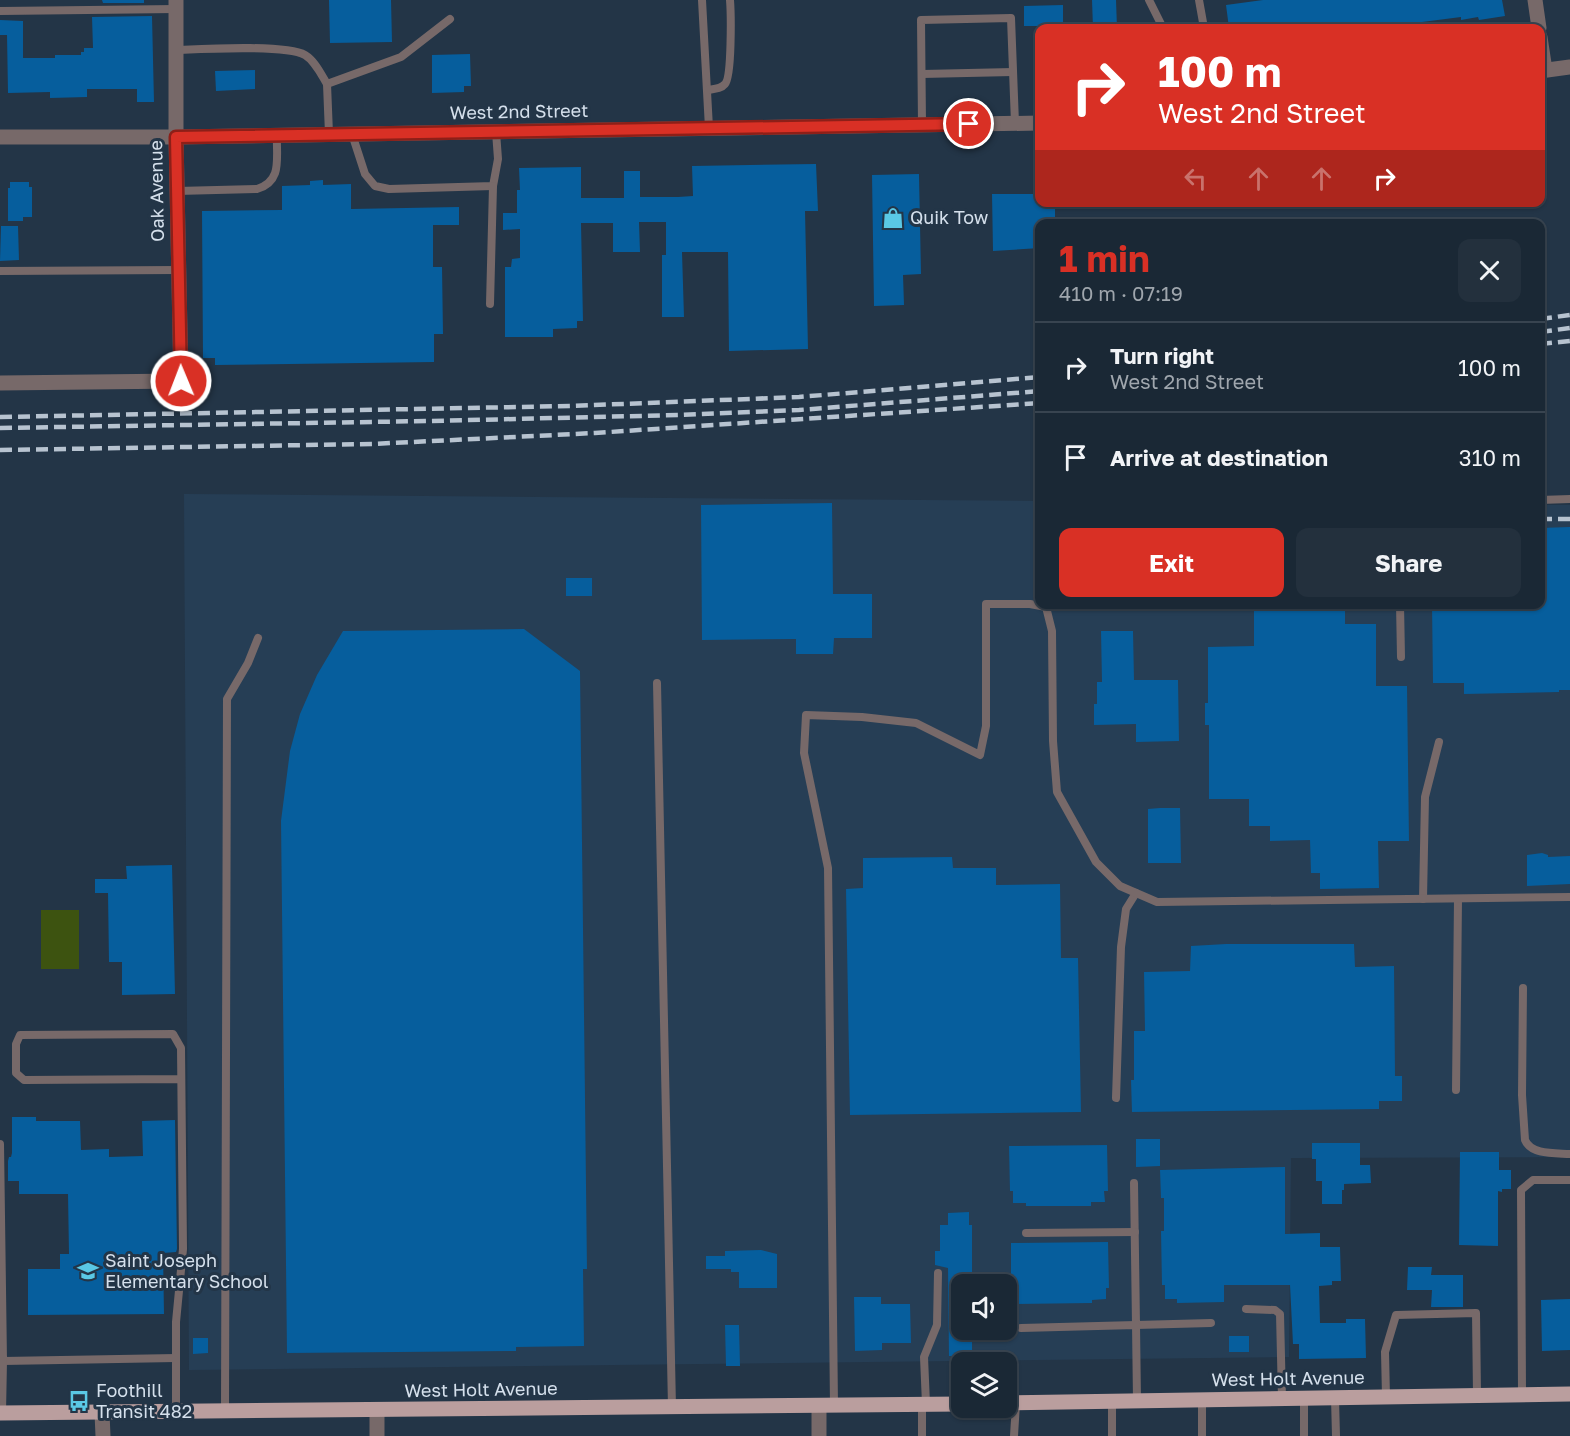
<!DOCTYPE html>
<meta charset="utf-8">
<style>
:root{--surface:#1a2835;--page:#23303d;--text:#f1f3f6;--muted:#9fa6ad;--line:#384450;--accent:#d93025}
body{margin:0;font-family:"Golos Text",sans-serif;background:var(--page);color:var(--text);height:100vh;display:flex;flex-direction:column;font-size:22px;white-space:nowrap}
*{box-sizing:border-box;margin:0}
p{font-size:20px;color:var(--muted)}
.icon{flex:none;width:33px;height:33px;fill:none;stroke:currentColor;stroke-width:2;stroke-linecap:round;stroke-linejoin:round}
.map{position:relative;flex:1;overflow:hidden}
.panel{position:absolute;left:1035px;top:219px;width:510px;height:390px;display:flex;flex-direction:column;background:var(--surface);border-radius:12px;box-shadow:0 2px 4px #0004,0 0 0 2px var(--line)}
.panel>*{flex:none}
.guide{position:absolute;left:1035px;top:24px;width:510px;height:183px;border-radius:12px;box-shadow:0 2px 4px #0004,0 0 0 2px var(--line);background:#d93025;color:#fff;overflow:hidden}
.buttons{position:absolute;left:951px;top:1274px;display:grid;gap:12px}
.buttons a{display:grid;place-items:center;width:66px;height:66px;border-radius:12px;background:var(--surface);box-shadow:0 2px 4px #0004,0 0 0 2px var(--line);font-size:30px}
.pin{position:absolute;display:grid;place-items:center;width:51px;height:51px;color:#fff;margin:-26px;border:3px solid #fff;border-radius:50%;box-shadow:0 2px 6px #0007}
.me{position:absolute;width:66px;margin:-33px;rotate:359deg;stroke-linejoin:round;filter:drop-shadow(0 0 4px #0008)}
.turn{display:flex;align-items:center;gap:21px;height:126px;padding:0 24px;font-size:27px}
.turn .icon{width:78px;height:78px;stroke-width:2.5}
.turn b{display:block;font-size:42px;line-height:51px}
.lanes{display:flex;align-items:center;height:57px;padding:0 24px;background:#0003;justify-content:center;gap:30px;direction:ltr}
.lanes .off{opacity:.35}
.round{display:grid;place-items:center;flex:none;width:63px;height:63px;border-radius:12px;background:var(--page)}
.headline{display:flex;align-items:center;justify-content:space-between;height:102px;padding:0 24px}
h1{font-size:36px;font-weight:700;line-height:45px;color:var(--accent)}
.primary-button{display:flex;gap:12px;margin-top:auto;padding:12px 24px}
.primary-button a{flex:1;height:69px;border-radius:12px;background:var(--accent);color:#fff;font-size:24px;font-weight:700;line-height:69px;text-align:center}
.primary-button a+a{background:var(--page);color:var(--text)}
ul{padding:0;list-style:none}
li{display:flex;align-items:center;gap:18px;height:90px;padding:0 24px;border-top:2px solid var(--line)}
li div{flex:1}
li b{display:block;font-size:22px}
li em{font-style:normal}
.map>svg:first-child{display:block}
.built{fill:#263e55;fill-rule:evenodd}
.green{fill:#3d5310}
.building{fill:#065e9d}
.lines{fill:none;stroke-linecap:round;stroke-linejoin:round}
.service{stroke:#776969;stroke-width:8}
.minor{stroke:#776969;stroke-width:15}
.primary{stroke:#ba9e9e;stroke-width:15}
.rail{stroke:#b7c3d0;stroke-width:4.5;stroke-dasharray:12 6;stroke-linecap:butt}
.route-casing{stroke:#8d1f18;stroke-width:15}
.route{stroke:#d93025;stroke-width:10}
.labels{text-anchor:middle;stroke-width:6;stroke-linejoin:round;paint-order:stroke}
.street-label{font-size:18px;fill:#d5e0ec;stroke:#233547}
.poi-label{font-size:18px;fill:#d5e0ec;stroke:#233547;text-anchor:start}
</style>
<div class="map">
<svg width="1570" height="1436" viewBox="0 0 1570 1436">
<rect width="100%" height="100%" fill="#233547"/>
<path class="built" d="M 184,494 L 1039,501 L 1040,604 L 1540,604 L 1541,505 L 1570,505 L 1570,1157 L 1291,1158 L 1289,1357 L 189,1370 ZM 962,1284 L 1006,1284 L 1006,1329 L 962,1329 Z"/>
<rect class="green" x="41" y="910" width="38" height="59"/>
<g class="building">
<path d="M 102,0 L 144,0 L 144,3 L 103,3 Z"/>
<path d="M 329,0 L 391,0 L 392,42 L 330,43 Z"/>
<path d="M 1092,0 L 1116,0 L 1117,28 L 1093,28 Z"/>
<path d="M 1263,0 L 1502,0 L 1505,16 L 1479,20 L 1478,17 L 1461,20 L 1461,17 L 1422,22 L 1423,25 L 1404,27 L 1403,24 L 1374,28 L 1229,28 L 1226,5 Z"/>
<path d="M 1063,5 L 1063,26 L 1024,26 L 1024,6 Z"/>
<path d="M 152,16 L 154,102 L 137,102 L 137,89 L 87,89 L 87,97 L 50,98 L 50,92 L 8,93 L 7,35 L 0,35 L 0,20 L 23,21 L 23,58 L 55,58 L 55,55 L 81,55 L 81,52 L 84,52 L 84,48 L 93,48 L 92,17 Z"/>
<path d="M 470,54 L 471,86 L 464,86 L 464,92 L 432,93 L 432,55 Z"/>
<path d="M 255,70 L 255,89 L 216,91 L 215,71 Z"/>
<path d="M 816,164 L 818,211 L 805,211 L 808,349 L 729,351 L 728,252 L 682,252 L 684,317 L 662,317 L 662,255 L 666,255 L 666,222 L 639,222 L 640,252 L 613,252 L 613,223 L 581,223 L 583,321 L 577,321 L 577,328 L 553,329 L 553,337 L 505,337 L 505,267 L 511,267 L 512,259 L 520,258 L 520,229 L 503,230 L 503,213 L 517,213 L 517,190 L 520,190 L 519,168 L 581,167 L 581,198 L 624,198 L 624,171 L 640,171 L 640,197 L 678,197 L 693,196 L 692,166 Z"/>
<path d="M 919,174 L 921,274 L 903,275 L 904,305 L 874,306 L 872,175 Z"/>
<path d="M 323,180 L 323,185 L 351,184 L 351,209 L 459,207 L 459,225 L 433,225 L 433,267 L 442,267 L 443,334 L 434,334 L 434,362 L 215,365 L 215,358 L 203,358 L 202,211 L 282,210 L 282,186 L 310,185 L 310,181 Z"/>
<path d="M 10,182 L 29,182 L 29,187 L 32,187 L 32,217 L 23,217 L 23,221 L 8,221 L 8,188 L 10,188 Z"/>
<path d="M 992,194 L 1040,194 L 1040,202 L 1055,202 L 1055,224 L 1040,224 L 1040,248 L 993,251 Z"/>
<path d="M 1,226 L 18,226 L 19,260 L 0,261 Z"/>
<path d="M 832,503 L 833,594 L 872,594 L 872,638 L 834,638 L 833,654 L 796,654 L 796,639 L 702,640 L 701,505 Z"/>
<path d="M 1570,527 L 1570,690 L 1559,690 L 1559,692 L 1464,694 L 1464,683 L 1433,683 L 1432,604 L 1540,604 L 1540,528 Z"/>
<rect x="566" y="578" width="26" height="18"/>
<path d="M 1254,604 L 1345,604 L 1345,624 L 1376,624 L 1376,686 L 1407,686 L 1409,841 L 1378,841 L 1379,888 L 1320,889 L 1320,873 L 1311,873 L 1310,840 L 1270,841 L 1270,826 L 1249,826 L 1249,799 L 1209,799 L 1209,725 L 1205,725 L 1205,703 L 1208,703 L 1208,647 L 1254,646 Z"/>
<path d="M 524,629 L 580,671 L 587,1269 L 583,1269 L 584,1346 L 516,1347 L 516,1351 L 287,1353 L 281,821 L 290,751 L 300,714 L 317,675 L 343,631 Z"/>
<path d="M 1101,631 L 1133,631 L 1134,680 L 1178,680 L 1179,741 L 1136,742 L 1136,724 L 1094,725 L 1094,704 L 1097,704 L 1097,682 L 1102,682 Z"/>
<path d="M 1160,808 L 1180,808 L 1181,863 L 1148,863 L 1148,809 Z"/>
<path d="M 1542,853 L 1548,855 L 1548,857 L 1570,856 L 1570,884 L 1527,886 L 1527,855 Z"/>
<path d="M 952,857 L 953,868 L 996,868 L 996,885 L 1060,884 L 1061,958 L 1078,958 L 1081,1112 L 850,1115 L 846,889 L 863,888 L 863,858 Z"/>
<path d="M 172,865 L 175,994 L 122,995 L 122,962 L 109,962 L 108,893 L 95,893 L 95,879 L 127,879 L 126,866 Z"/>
<path d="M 1226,944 L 1354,944 L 1355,967 L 1394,966 L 1395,1076 L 1402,1076 L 1402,1101 L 1379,1101 L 1379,1109 L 1132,1112 L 1131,1080 L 1134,1080 L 1134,1031 L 1145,1031 L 1144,972 L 1190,971 L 1191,946 Z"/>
<path d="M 12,1117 L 36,1117 L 36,1121 L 80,1121 L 81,1150 L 109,1149 L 109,1157 L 143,1156 L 142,1121 L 175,1120 L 177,1249 L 176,1252 L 163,1253 L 164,1314 L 28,1315 L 28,1269 L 60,1269 L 60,1254 L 69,1254 L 68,1194 L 19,1194 L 19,1181 L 8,1181 L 8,1161 L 9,1157 L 11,1157 L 12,1153 Z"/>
<path d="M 1136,1139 L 1160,1139 L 1160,1166 L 1136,1167 Z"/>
<path d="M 1312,1143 L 1360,1143 L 1360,1165 L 1370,1165 L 1371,1183 L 1344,1184 L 1344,1190 L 1342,1190 L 1342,1204 L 1322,1204 L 1322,1181 L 1316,1181 L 1316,1159 L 1312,1159 Z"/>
<path d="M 1107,1145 L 1108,1191 L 1104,1191 L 1105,1202 L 1091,1202 L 1091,1206 L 1026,1206 L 1026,1203 L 1013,1203 L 1013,1191 L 1010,1191 L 1009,1146 Z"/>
<path d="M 1460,1152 L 1499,1152 L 1499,1170 L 1511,1170 L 1511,1189 L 1502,1189 L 1502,1192 L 1498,1191 L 1498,1246 L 1459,1245 Z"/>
<path d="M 1285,1167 L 1285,1234 L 1320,1233 L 1320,1247 L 1340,1247 L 1341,1281 L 1332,1281 L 1332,1285 L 1319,1286 L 1320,1323 L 1346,1323 L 1346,1319 L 1365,1319 L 1366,1358 L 1299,1359 L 1299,1344 L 1293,1344 L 1290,1285 L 1224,1285 L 1224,1302 L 1177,1303 L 1177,1299 L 1165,1299 L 1165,1285 L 1162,1285 L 1161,1231 L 1164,1231 L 1164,1198 L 1161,1198 L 1160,1170 Z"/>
<path d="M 969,1212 L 969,1225 L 972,1225 L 972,1284 L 962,1284 L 962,1329 L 972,1329 L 972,1356 L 949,1356 L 948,1268 L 935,1265 L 935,1251 L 940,1251 L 940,1225 L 948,1225 L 948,1213 Z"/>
<path d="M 1108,1242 L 1109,1288 L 1106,1288 L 1106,1299 L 1092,1300 L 1092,1303 L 1011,1304 L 1011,1243 Z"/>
<path d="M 761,1250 L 777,1254 L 777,1288 L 739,1288 L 739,1272 L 731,1272 L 731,1269 L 706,1269 L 706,1256 L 725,1256 L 725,1251 Z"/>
<path d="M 1408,1267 L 1432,1267 L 1431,1275 L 1463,1275 L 1463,1307 L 1431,1307 L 1432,1290 L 1407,1290 Z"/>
<path d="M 854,1297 L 881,1297 L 881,1304 L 910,1304 L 911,1343 L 882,1343 L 882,1350 L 855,1351 Z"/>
<path d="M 1570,1299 L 1570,1350 L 1542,1351 L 1541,1300 Z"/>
<path d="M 725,1325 L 739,1325 L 740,1366 L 726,1366 Z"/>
<rect x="1229" y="1336" width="20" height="16"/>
<path d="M 193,1338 L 208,1338 L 208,1353 L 193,1354 Z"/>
</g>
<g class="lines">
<g class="service">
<path d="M 702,0 L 709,128"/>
<path d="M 1149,0 L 1163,28"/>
<path d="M 1199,0 L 1204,28"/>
<path d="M 0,11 L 176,9"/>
<path d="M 176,50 C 201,49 286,44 305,55 C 315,61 321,74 327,84"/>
<path d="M 922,74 L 1013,72"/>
<path d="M 708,90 C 714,89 721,89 725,84 C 732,77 731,13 730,0"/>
<path d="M 922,125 L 921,20 L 1011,18 L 1015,123"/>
<path d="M 329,134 L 327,84 L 401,57 L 450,19"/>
<path d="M 352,134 L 365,174 L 375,186 L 389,189 L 493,186 L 498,159 L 496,132"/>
<path d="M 177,191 L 257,189 C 283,181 276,158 277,135"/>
<path d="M 0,271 L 178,270"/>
<path d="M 490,304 L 493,186"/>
<path d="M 1540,500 L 1570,499"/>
<path d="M 1400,604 L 1401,657"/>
<path d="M 657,683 L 672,1407"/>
<path d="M 1423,899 L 1425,797 L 1439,742"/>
<path d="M 1523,988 L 1522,1095 L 1525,1140 C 1531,1155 1555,1153 1570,1154"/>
<path d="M 1456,1090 L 1458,899"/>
<path d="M 1116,1098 L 1121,947 L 1126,909 L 1136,893"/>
<path d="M 0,1144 L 3,1361 L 176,1358"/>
<path d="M 1134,1183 L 1136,1325 L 1211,1323"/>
<path d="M 1026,1233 L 1135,1232"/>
<path d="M 1246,1309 L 1275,1310 L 1280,1314 L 1282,1399"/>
<path d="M 1021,1328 L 1136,1325 L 1137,1401"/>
<path d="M 0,1361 L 3,1361 L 2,1413"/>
<path d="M 1522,1394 L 1521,1190 L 1533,1180 L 1570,1180"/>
<path d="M 1386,1397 L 1385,1352 L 1396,1315 L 1476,1313 L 1477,1395"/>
<path d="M 1304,1398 L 1304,1436"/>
<path d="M 1335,1398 L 1336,1436"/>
<path d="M 1112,1401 L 1112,1436"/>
<path d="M 922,1404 L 922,1436"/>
<path d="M 926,1404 L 924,1357 L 937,1325 L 938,1273"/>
<path d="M 834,1405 L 828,868 L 804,753 L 806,715 L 862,717 L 916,723 L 980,755 L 986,726 L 986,604 L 1030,604 L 1046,607 L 1052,631 L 1053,741 L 1057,792 L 1096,862 L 1120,886 L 1157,902 L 1570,897"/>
<path d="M 176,1412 L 176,1322 L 183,1249 L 181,1048 L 173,1034 L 20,1035 L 16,1044 L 16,1073 L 24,1080 L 181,1079"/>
<path d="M 225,1412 L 227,699 L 248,663 L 258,638"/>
<path d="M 1014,1436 L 1016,1403"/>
<path d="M 1202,1436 L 1202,1400"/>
</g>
<g class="minor">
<path d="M 1535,0 L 1539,28"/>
<path d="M 1540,37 L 1545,70"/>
<path d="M 1540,71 L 1570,67"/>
<path d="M 0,137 L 176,137 L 1040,123"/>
<path d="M 0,383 L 181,381 L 176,137 L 176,0"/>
<path d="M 819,1406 L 819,1436"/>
<path d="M 377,1410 L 377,1436"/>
<path d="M 102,1413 L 103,1436"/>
</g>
<g class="primary">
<path d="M 1006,1403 L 1570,1394"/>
<path d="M 0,1413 L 962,1404"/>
</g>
<g class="rail">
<path d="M 1540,319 L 1570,315"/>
<path d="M 1540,332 L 1570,328"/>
<path d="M 1540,344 L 1570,341"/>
<path d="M 0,417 L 570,406 L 799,397 L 1040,377"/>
<path d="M 0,428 L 431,421 L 679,415 L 799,410 L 1040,391"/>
<path d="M 0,450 L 372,444 L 595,433 L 1040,403"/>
<path d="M 1540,519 L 1570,519"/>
</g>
</g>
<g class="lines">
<defs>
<path id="route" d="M 181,381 L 176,137 L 969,124"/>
</defs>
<use href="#route" class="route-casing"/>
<use href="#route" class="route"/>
</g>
<defs>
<symbol id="shop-bare" viewBox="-9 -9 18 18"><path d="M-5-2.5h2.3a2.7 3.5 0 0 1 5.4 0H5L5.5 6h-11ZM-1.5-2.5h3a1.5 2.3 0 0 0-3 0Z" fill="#5ac8e5" stroke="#233547" stroke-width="2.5" paint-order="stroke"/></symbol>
<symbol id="school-bare" viewBox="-9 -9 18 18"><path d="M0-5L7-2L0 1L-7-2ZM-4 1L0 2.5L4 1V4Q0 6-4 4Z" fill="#5ac8e5" stroke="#233547" stroke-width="2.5" paint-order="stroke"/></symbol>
<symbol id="bus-bare" viewBox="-9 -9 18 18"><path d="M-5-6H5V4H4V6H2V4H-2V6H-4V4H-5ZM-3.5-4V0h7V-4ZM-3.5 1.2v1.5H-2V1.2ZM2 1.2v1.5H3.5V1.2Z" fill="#5ac8e5" stroke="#233547" stroke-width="2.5" paint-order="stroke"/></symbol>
</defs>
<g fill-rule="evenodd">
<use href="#shop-bare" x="878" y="203" width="30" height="30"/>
<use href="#school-bare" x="73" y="1256" width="30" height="30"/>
<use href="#bus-bare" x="64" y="1386" width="30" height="30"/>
</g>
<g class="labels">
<g class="street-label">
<text transform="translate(519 112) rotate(-1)" y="6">West 2nd Street</text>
<text transform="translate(157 191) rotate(-91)" y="6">Oak Avenue</text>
<text transform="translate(1288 1379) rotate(-1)" y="6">West Holt Avenue</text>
<text transform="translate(481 1390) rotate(-1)" y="6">West Holt Avenue</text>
</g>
<g class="poi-label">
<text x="910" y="224">Quik Tow</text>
<text x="105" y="1267">Saint Joseph<tspan x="105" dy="21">Elementary School</tspan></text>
<text x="96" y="1397">Foothill<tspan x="96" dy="21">Transit 482</tspan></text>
</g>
</g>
</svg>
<div class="buttons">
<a><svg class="icon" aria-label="sound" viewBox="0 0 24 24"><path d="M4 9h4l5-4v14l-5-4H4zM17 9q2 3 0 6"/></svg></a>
<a><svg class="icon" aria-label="layers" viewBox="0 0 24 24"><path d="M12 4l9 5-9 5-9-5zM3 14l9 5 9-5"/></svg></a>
</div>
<div class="pin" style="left:969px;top:124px;background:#d93025"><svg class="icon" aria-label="arrive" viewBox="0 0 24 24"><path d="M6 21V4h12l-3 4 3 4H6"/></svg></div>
<svg class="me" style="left:181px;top:381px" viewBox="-20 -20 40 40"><circle r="17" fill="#d93025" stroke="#fff" stroke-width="3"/><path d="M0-11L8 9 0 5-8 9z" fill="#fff"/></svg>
<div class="guide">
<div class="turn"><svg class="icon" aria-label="right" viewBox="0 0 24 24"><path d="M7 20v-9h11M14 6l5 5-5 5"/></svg><div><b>100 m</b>West 2nd Street</div></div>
<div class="lanes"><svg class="icon off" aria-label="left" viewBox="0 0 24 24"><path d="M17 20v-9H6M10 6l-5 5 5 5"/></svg><svg class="icon off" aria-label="ahead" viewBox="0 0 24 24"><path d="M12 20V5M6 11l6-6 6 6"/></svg><svg class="icon off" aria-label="ahead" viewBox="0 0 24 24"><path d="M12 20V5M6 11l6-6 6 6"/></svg><svg class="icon" aria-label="right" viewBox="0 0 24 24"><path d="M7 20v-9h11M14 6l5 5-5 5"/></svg></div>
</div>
<section class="panel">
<div class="headline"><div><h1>1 min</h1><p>410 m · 07:19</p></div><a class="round"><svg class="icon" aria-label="close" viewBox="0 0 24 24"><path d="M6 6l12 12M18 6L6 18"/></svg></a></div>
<ul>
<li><svg class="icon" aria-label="right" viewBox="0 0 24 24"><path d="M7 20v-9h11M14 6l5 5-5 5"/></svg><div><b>Turn right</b><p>West 2nd Street</p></div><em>100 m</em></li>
<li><svg class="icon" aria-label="arrive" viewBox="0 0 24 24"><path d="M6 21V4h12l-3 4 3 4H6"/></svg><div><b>Arrive at destination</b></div><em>310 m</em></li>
</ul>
<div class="primary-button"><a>Exit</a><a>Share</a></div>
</section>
</div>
